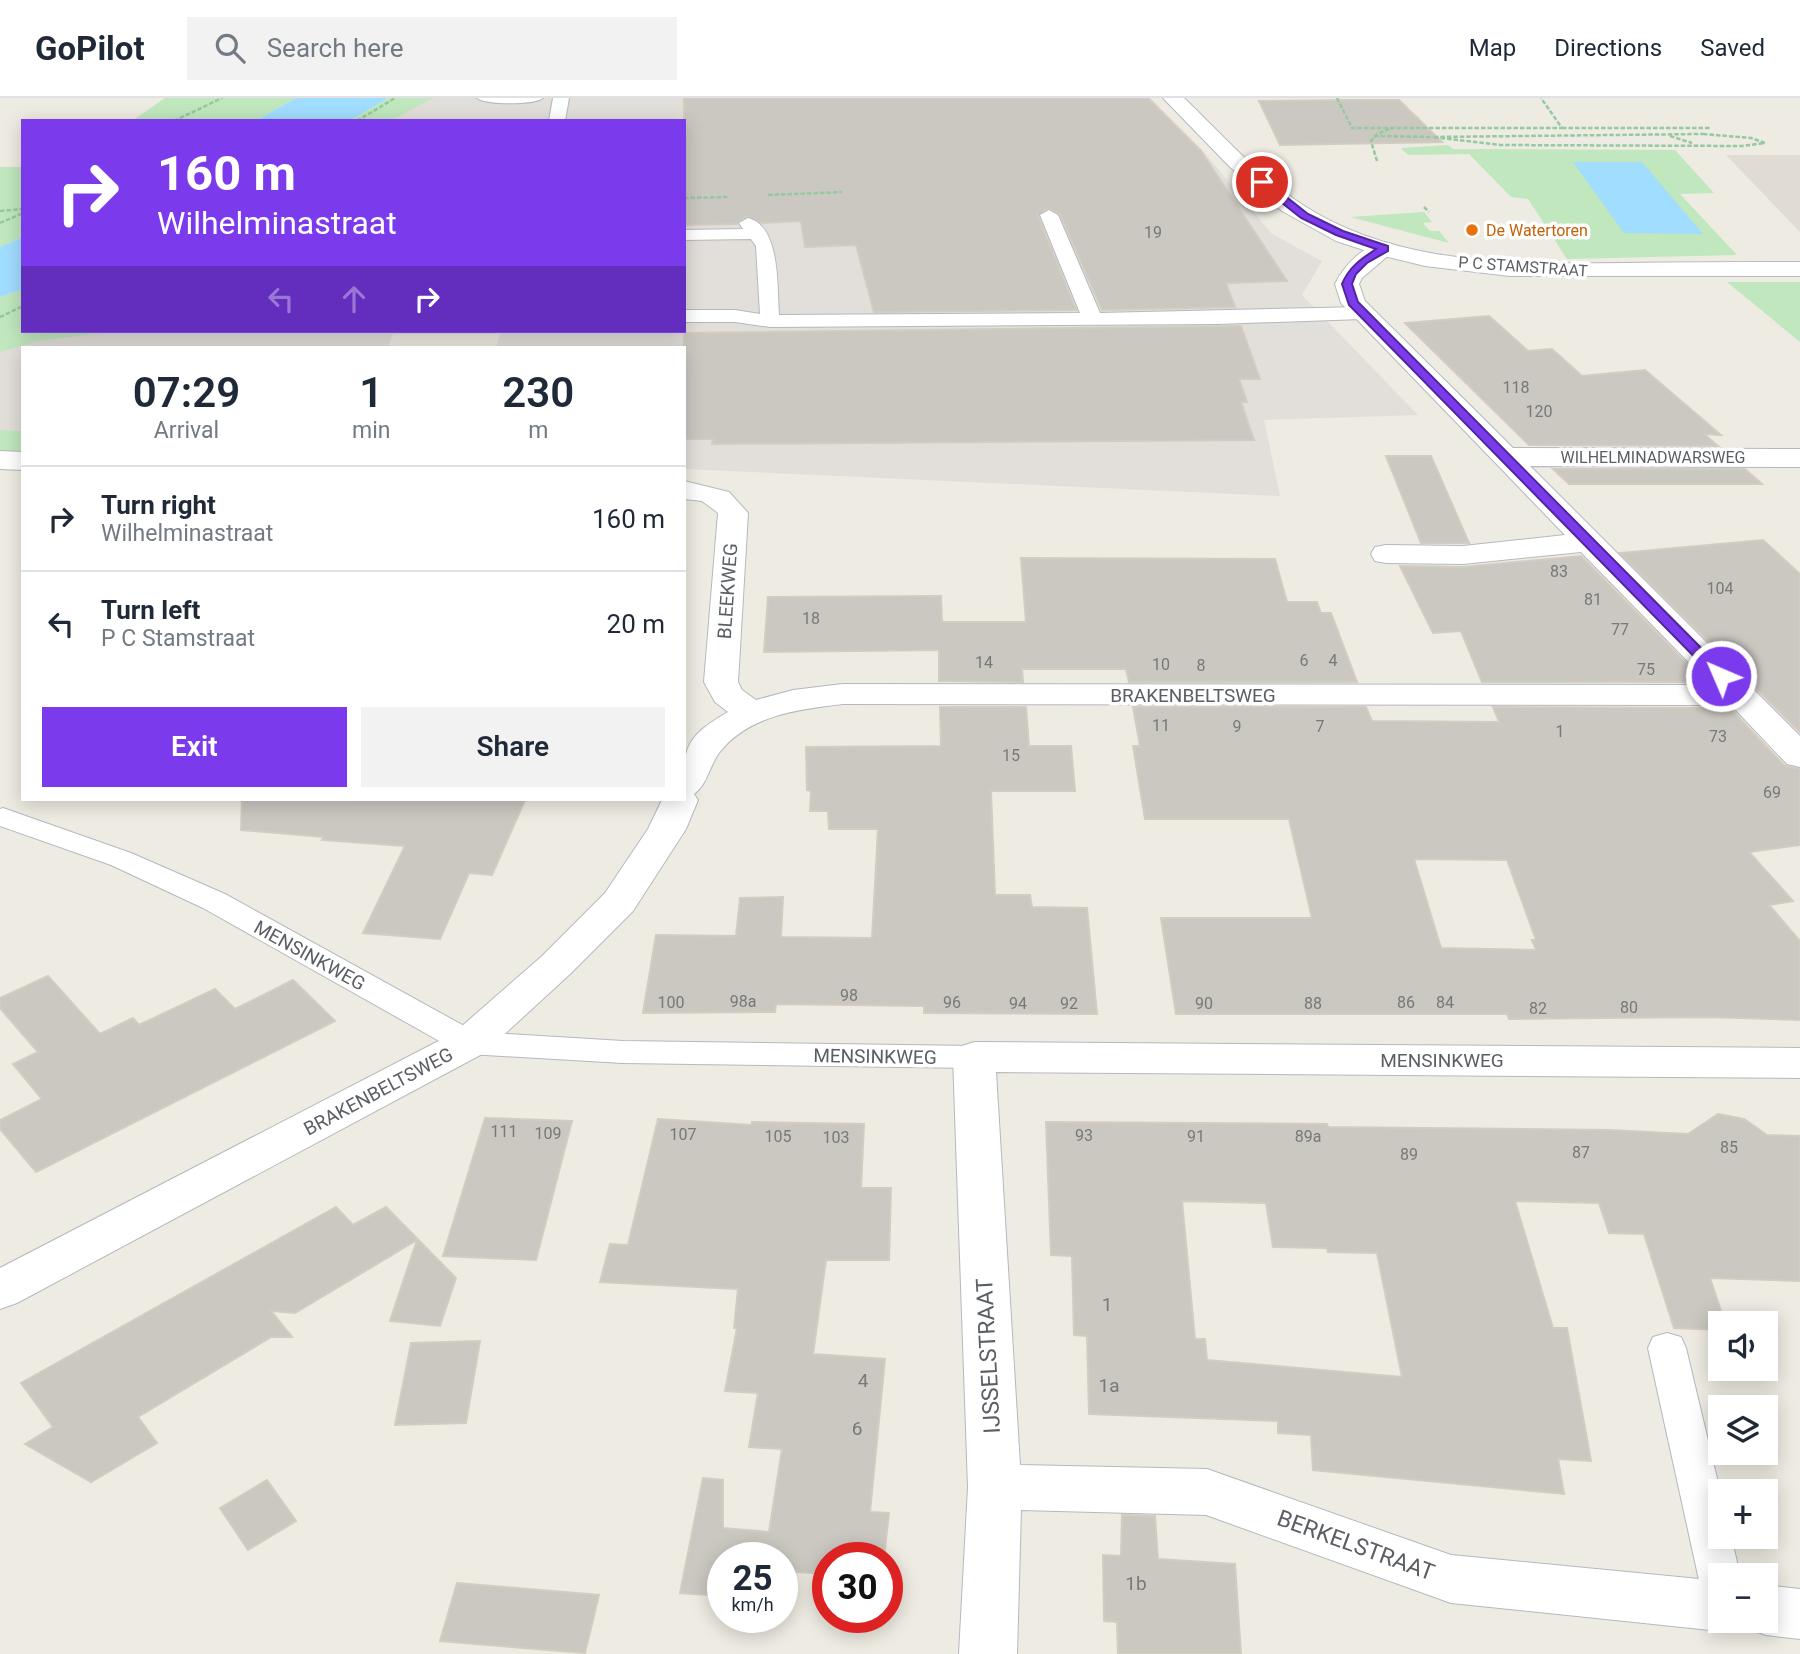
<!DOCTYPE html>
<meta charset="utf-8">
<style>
:root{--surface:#fff;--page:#f2f2f3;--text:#1f2937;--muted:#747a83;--line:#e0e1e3;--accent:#7c3aed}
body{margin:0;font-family:Roboto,sans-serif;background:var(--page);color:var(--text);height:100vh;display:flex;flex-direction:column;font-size:26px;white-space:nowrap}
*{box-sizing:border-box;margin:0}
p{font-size:23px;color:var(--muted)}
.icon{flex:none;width:38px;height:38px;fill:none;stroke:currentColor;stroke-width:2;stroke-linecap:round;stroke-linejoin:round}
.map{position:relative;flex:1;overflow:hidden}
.sheet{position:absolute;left:21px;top:248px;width:665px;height:455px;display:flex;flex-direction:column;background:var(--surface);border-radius:0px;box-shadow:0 4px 18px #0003}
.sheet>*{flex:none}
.hud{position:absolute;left:21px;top:21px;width:665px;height:214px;border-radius:0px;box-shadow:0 4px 18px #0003;background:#7c3aed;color:#fff;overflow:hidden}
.fabs{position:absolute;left:1708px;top:1213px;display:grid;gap:14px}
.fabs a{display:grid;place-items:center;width:70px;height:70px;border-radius:0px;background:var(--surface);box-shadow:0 4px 18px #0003;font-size:35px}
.speed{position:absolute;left:707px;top:1444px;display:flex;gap:14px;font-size:35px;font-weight:700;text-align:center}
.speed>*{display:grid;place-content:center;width:91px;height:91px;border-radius:50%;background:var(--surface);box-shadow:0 4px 18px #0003;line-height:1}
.speed small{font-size:18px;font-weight:400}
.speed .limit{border:10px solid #d22;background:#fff;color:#111}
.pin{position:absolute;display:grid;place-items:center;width:60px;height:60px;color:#fff;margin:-30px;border:4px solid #fff;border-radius:50%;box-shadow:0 2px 7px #0007}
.me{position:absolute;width:77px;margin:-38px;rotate:315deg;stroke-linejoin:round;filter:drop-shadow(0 0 5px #0008)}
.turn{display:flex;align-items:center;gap:24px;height:147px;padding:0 21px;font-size:32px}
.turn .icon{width:91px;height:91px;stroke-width:2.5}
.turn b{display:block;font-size:49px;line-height:60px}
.lanes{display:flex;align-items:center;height:66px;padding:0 21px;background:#0003;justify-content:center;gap:35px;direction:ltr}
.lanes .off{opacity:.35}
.eta{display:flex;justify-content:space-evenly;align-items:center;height:119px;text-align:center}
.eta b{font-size:42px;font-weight:600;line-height:49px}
.button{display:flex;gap:14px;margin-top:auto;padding:14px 21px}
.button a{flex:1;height:80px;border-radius:0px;background:var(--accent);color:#fff;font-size:28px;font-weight:600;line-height:80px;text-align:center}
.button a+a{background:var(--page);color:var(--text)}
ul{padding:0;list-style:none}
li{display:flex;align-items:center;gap:21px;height:105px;padding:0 21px;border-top:2px solid var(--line)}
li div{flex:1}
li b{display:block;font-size:26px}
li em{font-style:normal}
header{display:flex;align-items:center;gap:42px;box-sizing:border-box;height:98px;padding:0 35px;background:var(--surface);border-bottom:2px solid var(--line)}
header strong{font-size:33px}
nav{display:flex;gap:38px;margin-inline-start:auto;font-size:24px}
.search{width:490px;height:63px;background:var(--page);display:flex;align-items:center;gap:18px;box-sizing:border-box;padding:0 24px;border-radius:0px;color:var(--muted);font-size:26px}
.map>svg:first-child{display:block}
.industrial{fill:#e2deda}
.education{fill:#e0dcd3}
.green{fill:#c0e7bd;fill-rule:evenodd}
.water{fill:#a1ddff}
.building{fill:#cbc7c1;stroke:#d3ccc0;stroke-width:2;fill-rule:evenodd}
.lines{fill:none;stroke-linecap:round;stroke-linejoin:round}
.lane-casing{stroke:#b5b9bd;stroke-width:2}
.street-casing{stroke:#b5b9bd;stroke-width:2}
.secondary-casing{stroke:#b6bac0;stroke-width:2}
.path{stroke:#95c9a0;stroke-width:2.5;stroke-dasharray:4.5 2;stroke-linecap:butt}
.lane{fill:#fff;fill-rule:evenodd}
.street{fill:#fff;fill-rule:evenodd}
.secondary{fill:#fff;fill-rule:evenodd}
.route{fill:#7c3aed;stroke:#51269a;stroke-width:2}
.food-dot{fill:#e8710a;stroke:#fff;stroke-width:2.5}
.labels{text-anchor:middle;stroke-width:7;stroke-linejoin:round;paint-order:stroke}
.far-food-label{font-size:16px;fill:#c56008;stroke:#fff;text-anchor:start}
.number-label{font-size:16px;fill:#77797b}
.far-street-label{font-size:16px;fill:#5b5f64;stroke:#fff}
.street-label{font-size:19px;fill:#5b5f64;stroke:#fff}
.near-number-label{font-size:19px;fill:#77797b}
.near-street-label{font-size:23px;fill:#5b5f64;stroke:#fff}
</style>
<header>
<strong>GoPilot</strong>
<div class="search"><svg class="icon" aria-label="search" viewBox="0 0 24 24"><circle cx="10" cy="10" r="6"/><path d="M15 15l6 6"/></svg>Search here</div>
<nav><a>Map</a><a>Directions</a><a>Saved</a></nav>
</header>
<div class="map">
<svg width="1800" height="1556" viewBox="0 0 1800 1556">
<rect width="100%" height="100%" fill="#eeebe2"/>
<path class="industrial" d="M 401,0 L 1150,0 L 1203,53 L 1272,136 L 1322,163 L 1302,197 L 1418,317 L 1264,322 L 1280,398 L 684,371 L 684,250 L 496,250 L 500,236 L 393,236 L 388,250 L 23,250 L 23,333 L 0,332 L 0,219 L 23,233 L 684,233 L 684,23 L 362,23 Z"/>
<path class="education" d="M 1726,57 L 1800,57 L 1800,134 Z"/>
<g class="green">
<path d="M 165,0 L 296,0 L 255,23 L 132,23 Z"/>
<path d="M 388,0 L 433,0 L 390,23 L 349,23 Z"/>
<path d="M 1448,47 L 1453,51 L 1675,52 L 1714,95 L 1680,96 L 1737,157 L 1567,161 L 1528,101 L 1511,99 L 1469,56 L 1408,57 L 1401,50 ZM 1574,64 L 1702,135 L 1625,135 Z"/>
<path d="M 0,69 L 23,69 L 23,139 L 0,149 Z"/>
<path d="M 1424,114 L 1432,124 L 1423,125 L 1430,133 L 1439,133 L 1449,145 L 1350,119 Z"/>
<path d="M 1727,184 L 1800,184 L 1800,244 Z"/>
<path d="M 23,191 L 23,233 L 118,233 L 38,243 L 0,254 L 0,199 Z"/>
<path d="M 0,332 L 23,333 L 23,357 L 0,356 Z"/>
</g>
<g class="water">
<path d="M 296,0 L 388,0 L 349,23 L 255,23 Z"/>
<path d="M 1573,64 L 1642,64 L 1703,136 L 1624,135 Z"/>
<path d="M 23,139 L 23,191 L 0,199 L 0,149 Z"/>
</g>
<g class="building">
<path d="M 684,0 L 1148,0 L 1201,53 L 1287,183 L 1226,185 L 1235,209 L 1102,212 L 1060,116 L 1048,110 L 1038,118 L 1076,212 L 874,214 L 856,147 L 805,149 L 801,123 L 762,125 L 747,118 L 737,126 L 684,127 Z"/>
<path d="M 1348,2 L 1399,2 L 1442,44 L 1280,47 L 1259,3 Z"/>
<path d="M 1489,218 L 1528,253 L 1552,251 L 1582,278 L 1645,272 L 1721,337 L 1704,336 L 1718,348 L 1529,347 L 1405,225 Z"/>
<path d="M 1241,228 L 1260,281 L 1239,281 L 1247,304 L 1241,304 L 1254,342 L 712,346 L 713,341 L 684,341 L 684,235 Z"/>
<path d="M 1386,358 L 1431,358 L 1469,445 L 1421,445 Z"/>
<path d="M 1553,371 L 1745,371 L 1762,386 L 1569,386 Z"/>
<path d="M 1763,442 L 1800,476 L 1800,634 L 1620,455 Z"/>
<path d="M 1581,458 L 1705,584 L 1482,584 L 1461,533 L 1433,535 L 1400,468 L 1463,469 Z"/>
<path d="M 1021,460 L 1275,461 L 1287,504 L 1317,504 L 1321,515 L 1331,515 L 1357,584 L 1129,584 L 1126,571 L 1022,571 L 1023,584 L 939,583 L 939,552 L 764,554 L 768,499 L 941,498 L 942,524 L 1026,524 Z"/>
<path d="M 940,609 L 1026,609 L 1029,648 L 1071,648 L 1075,693 L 991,693 L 995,797 L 1030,797 L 1032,809 L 1087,810 L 1097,916 L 924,915 L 924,908 L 776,906 L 775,914 L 643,915 L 656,837 L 736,838 L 740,800 L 783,799 L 781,839 L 872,840 L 878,731 L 829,731 L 828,713 L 810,713 L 811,693 L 807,692 L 806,649 L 941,648 Z"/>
<path d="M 1133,609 L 1366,609 L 1372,623 L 1499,624 L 1493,609 L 1730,610 L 1785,668 L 1800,671 L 1800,747 L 1749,754 L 1793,803 L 1769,807 L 1800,843 L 1800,922 L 1707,919 L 1509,921 L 1507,916 L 1176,916 L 1161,820 L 1312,820 L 1289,721 L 1145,721 L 1133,648 L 1140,648 ZM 1414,761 L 1507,762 L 1536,842 L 1532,842 L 1536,852 L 1441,850 Z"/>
<path d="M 242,702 L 525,702 L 492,777 L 469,775 L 440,841 L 363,835 L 405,748 L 322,742 L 324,739 L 241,732 Z"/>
<path d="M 48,878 L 100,936 L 133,920 L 139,927 L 215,891 L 235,911 L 293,882 L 335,923 L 36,1074 L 0,1031 L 0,1022 L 42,1001 L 13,966 L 38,954 L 0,910 L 0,900 Z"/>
<path d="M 1718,1016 L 1744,1021 L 1767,1037 L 1800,1038 L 1800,1183 L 1710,1180 L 1725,1225 L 1720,1225 L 1720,1232 L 1674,1230 L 1644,1136 L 1609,1135 L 1599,1105 L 1515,1103 L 1553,1230 L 1567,1230 L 1591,1363 L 1558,1361 L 1564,1396 L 1313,1372 L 1311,1337 L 1278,1335 L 1278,1323 L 1089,1316 L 1087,1238 L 1074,1237 L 1072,1158 L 1051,1157 L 1046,1024 L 1327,1026 L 1328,1029 L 1609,1032 L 1688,1036 ZM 1182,1103 L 1266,1105 L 1273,1149 L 1327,1150 L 1328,1154 L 1377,1155 L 1402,1279 L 1207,1262 L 1205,1241 L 1195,1241 Z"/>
<path d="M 485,1020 L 572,1023 L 536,1162 L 443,1158 Z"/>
<path d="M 658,1021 L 752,1027 L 752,1024 L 864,1026 L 861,1090 L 891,1090 L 889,1162 L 826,1162 L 813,1256 L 885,1261 L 870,1414 L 889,1415 L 884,1460 L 828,1460 L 828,1476 L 782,1473 L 782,1460 L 723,1460 L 723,1498 L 680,1495 L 703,1380 L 723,1382 L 723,1430 L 769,1434 L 782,1351 L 749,1349 L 758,1295 L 725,1293 L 737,1230 L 734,1230 L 738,1191 L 600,1184 L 610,1146 L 628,1147 Z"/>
<path d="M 336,1109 L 353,1127 L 386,1109 L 456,1180 L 440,1228 L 390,1223 L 417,1142 L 295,1215 L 271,1213 L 292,1239 L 271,1239 L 138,1319 L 157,1345 L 91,1384 L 25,1346 L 53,1329 L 21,1285 Z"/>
<path d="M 480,1243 L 466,1325 L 395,1327 L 411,1245 Z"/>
<path d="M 267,1382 L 296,1423 L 248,1452 L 220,1410 Z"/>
<path d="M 1122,1417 L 1155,1418 L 1158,1461 L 1235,1466 L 1241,1556 L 1118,1556 L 1117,1524 L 1104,1523 L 1103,1457 L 1121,1458 Z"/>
<path d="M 457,1485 L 599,1497 L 585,1555 L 440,1543 Z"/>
</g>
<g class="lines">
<defs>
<g id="lane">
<path d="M 477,0 L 543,0 C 535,7 485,7 477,0 Z"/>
<path d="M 553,0 L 569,0 L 565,23 L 549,23 Z"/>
<path d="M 1049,112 L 1058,117 L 1100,215 L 1363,209 L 1373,215 L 1363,221 L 1217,226 L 770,229 L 735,224 L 684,224 L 684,212 L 735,212 L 760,216 L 756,148 L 751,141 L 684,142 L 684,132 L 743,131 L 739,125 L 748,120 C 781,128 777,191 779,217 L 1080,215 L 1040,117 Z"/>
<path d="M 3,710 L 131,755 L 225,796 L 475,934 L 623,943 L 974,948 L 986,951 L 991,959 L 986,967 L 974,970 L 623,965 L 469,956 L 457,953 L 203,810 L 111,767 L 0,728 L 0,711 Z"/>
<path d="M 1667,1235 L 1681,1239 L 1686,1250 L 1720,1393 L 1720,1438 L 1731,1438 L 1740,1477 L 1720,1477 L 1720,1501 L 1705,1495 L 1699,1482 L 1648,1250 L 1653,1239 Z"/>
</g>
<g id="street">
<path d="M 1384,144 L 1392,146 L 1396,151 L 1362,180 L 1359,186 L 1365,203 L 1513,350 L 1800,351 L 1800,369 L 1530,368 L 1800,638 L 1800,669 L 1787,666 L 1731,607 L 843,606 C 800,611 748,617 719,655 C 710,667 707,687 694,696 L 698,702 L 686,731 L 633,813 L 569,877 L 484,955 L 17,1205 L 0,1211 L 0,1170 L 454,935 L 541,859 L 605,795 L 648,731 L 662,702 L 684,702 C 684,652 681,641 728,614 L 715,604 L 704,584 L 718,415 L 702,403 L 684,401 L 684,383 L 729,394 L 748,415 L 738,584 L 742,592 L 756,602 L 793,592 L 843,586 L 1711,587 L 1581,454 L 1463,466 L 1386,465 L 1375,463 L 1371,456 L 1375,449 L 1386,447 L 1463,448 L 1565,437 L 1341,205 L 1335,186 C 1345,166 1362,149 1384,144 Z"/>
<path d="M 0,353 L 23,354 L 23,372 L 0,371 Z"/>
<path d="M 974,944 L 1800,950 L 1800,980 L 996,974 L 1020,1367 L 1207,1371 L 1451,1457 L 1720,1483 L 1720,1522 L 1741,1522 L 1740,1526 L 1720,1533 L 1451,1505 L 1206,1417 L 1021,1412 L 1017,1556 L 959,1556 L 968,1389 L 953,959 L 959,949 Z"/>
<path d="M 1766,1487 L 1800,1491 L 1800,1541 L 1766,1537 L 1746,1530 L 1743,1522 L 1766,1522 Z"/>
</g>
<path id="secondary" d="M 1163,0 L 1184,0 C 1226,40 1265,86 1316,115 C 1409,168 1521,166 1625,165 C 1684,164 1742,164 1800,164 L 1800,178 L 1510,178 L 1425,168 L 1376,156 L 1336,143 L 1282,113 L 1230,69 Z"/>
</defs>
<use href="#lane" class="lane-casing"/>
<use href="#street" class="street-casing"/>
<use href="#secondary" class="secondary-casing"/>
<g class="path">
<path d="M 1337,0 L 1352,30 L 1562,30 L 1541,0"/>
<path d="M 174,23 L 222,0"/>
<path d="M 357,23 L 395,0"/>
<path d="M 1562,30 L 1710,30"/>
<path d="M 1703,36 L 1751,40 L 1765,45 L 1742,48 L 1500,47 L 1433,39 Z"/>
<path d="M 1374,38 L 1433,39"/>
<path d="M 1670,38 L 1692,45"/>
<path d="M 1377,63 L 1371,43 L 1377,36 L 1389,31"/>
<path d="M 768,97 L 842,94"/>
<path d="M 684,100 L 728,99"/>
<path d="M 1424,109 L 1429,114"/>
<path d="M 0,113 L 23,111"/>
<path d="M 0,125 L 23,115"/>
<path d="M 0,219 L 23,208"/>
</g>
<use href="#lane" class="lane"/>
<use href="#street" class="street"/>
<use href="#secondary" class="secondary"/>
</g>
<path class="route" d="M 1258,82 L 1265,82 L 1308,116 L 1343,133 L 1388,148 L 1388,153 L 1367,165 L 1356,176 L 1352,186 L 1358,204 L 1726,575 L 1726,581 L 1716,581 L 1349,207 L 1342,186 C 1349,169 1361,161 1376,151 L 1336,137 L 1301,120 L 1258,86 Z"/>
<circle class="food-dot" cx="1472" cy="132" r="7"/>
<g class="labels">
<g class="far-food-label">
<text x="1486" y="138">De Watertoren</text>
</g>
<g class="number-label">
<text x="1153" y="140">19</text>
<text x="1516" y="295">118</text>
<text x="1539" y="319">120</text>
<text x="1559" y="479">83</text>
<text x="1720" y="496">104</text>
<text x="1593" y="507">81</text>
<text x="811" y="526">18</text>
<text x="1620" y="537">77</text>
<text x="1304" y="568">6</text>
<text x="1333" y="568">4</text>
<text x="984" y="570">14</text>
<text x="1161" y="572">10</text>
<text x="1201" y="573">8</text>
<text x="1646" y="577">75</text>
<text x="1161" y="633">11</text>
<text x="1237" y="634">9</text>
<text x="1320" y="634">7</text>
<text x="1560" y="639">1</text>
<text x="1718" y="644">73</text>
<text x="1011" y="663">15</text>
<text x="1772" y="700">69</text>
<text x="849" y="903">98</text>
<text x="743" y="909">98a</text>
<text x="671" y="910">100</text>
<text x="952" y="910">96</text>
<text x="1406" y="910">86</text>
<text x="1445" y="910">84</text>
<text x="1018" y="911">94</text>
<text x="1069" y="911">92</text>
<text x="1204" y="911">90</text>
<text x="1313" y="911">88</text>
<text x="1629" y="915">80</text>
<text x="1538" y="916">82</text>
<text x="504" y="1039">111</text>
<text x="548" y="1041">109</text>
<text x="683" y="1042">107</text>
<text x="1084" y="1043">93</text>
<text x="778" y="1044">105</text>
<text x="1196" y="1044">91</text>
<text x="1308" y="1044">89a</text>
<text x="836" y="1045">103</text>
<text x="1729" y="1055">85</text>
<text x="1581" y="1060">87</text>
<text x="1409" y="1062">89</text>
</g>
<g class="far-street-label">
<text transform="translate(1523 168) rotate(4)" y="6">P C STAMSTRAAT</text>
<text x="1653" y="365">WILHELMINADWARSWEG</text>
</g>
<g class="street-label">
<text transform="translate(727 493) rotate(-86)" y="7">BLEEKWEG</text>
<text x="1193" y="604">BRAKENBELTSWEG</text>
<text transform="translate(310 857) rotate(29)" y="7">MENSINKWEG</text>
<text transform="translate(875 958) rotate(1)" y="7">MENSINKWEG</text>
<text x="1442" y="969">MENSINKWEG</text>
<text transform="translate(378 993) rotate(-28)" y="7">BRAKENBELTSWEG</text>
</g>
<g class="near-number-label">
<text x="1107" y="1213">1</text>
<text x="863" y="1289">4</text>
<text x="1109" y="1294">1a</text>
<text x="857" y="1337">6</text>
<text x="1136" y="1492">1b</text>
</g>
<g class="near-street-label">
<text transform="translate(988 1258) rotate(-93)" y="8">IJSSELSTRAAT</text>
<text transform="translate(1356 1447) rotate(20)" y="8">BERKELSTRAAT</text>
</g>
</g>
</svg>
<div class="fabs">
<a><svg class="icon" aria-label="sound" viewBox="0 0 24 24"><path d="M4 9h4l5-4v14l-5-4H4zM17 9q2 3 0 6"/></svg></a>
<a><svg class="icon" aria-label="layers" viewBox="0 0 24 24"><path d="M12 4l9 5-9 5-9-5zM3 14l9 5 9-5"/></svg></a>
<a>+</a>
<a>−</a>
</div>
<div class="speed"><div>25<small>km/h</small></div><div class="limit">30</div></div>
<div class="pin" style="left:1262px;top:84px;background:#d93025"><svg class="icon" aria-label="arrive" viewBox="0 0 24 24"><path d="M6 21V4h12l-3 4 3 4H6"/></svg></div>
<svg class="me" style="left:1721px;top:578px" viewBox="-20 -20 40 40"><circle r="17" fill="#7c3aed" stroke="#fff" stroke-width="3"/><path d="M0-11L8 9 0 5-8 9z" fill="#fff"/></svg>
<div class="hud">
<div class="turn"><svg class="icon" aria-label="right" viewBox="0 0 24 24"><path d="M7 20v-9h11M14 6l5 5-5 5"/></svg><div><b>160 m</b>Wilhelminastraat</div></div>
<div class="lanes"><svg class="icon off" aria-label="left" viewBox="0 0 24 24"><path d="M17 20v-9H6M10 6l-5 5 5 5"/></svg><svg class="icon off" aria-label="ahead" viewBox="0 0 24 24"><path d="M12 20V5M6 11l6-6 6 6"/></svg><svg class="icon" aria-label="right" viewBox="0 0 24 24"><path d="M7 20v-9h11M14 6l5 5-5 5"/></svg></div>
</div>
<section class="sheet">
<div class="eta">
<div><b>07:29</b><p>Arrival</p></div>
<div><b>1</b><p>min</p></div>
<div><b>230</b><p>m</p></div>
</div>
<ul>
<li><svg class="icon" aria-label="right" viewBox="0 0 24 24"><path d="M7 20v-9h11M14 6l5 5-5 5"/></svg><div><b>Turn right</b><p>Wilhelminastraat</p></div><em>160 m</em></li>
<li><svg class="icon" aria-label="left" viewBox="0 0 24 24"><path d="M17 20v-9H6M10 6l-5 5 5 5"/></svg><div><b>Turn left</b><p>P C Stamstraat</p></div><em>20 m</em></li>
</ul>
<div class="button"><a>Exit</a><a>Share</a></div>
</section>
</div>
